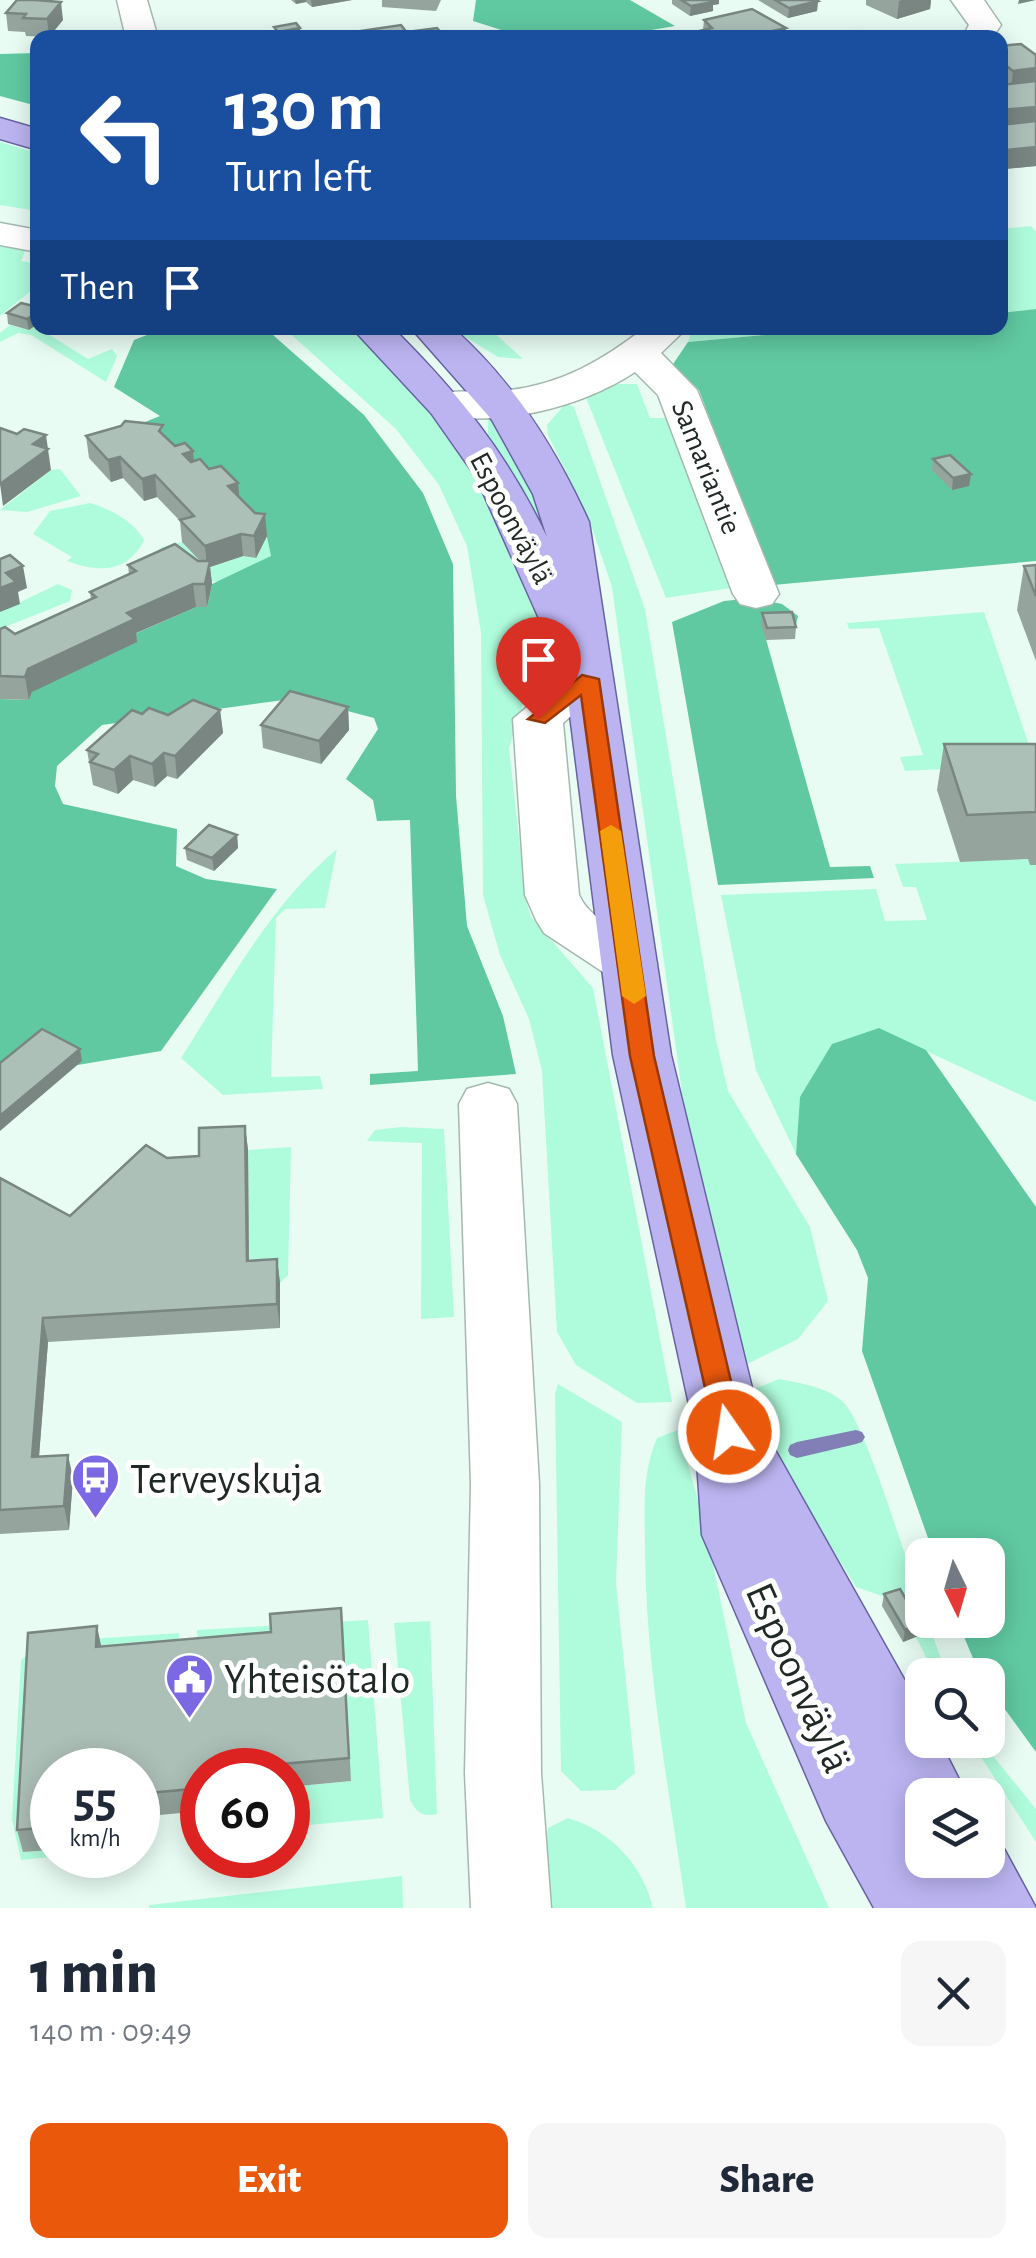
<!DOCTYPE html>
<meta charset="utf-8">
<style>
:root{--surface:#fff;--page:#f6f6f7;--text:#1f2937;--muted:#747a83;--accent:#ea580c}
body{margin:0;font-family:"Alegreya Sans",sans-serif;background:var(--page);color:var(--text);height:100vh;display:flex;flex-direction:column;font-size:38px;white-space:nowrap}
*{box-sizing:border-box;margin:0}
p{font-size:32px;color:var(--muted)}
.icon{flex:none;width:55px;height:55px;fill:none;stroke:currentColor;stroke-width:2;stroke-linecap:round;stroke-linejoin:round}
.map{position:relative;height:1908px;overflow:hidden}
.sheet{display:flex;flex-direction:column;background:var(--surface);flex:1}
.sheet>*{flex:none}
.guide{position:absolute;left:30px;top:30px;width:978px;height:305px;border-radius:20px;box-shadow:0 5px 25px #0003;background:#1a4fa0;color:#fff;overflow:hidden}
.needle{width:65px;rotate:175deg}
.buttons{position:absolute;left:905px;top:1538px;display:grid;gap:20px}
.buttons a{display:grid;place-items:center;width:100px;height:100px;border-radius:20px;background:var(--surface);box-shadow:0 5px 25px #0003;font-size:50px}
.speed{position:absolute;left:30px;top:1748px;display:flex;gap:20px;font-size:50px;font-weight:700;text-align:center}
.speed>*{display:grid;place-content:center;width:130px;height:130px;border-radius:50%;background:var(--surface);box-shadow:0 5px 25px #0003;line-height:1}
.speed small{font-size:25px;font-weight:400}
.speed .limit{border:15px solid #d22;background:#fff;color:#111}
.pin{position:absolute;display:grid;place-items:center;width:85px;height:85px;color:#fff;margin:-102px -42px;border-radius:50% 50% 50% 0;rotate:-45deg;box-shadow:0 0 10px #0007}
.pin .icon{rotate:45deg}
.me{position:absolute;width:110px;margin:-55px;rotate:347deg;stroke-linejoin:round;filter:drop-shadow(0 0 8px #0008)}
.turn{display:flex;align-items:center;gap:35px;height:210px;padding:0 30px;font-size:45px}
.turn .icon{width:130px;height:130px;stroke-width:2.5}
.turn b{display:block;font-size:70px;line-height:85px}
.then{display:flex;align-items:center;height:95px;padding:0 30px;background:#0003;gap:20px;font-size:38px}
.round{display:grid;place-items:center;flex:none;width:105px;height:105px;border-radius:20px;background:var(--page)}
.head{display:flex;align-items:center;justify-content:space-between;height:170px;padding:0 30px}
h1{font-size:60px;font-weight:800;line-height:75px}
.primary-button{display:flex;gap:20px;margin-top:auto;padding:20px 30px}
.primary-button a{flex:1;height:115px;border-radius:20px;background:var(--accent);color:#fff;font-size:40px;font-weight:800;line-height:115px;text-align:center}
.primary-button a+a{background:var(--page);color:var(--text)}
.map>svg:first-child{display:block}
.green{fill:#affcdc}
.forest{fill:#60c9a2}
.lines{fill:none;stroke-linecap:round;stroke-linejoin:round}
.stream{fill:#817fb5;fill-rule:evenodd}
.minor-casing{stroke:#a5b8af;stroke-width:3}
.primary-casing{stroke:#6763a3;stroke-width:3}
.minor{fill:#fff;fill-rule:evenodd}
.primary{fill:#bbb4f1;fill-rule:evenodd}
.wall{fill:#95a59e}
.shaded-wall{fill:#798681}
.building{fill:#adc0b8;stroke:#798681;stroke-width:2.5}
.route{fill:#ea580c;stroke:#983908;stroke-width:2.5}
.slow{fill:#f59e0b}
.labels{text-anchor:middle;stroke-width:10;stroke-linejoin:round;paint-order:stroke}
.far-street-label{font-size:30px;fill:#212925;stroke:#fff}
.near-poi-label{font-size:42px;fill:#212925;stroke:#fff;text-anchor:start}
.near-street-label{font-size:42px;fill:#212925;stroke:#fff}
</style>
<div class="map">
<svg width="1036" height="1908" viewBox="0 0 1036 1908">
<rect width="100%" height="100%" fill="#e8fcf3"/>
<g class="green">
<path d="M 0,142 L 37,153 L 37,211 L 0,205 Z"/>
<path d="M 1031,226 L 1036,232 L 1036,309 L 1000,313 L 1000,229 Z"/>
<path d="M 0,238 L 28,244 L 21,261 L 38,264 L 37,286 L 0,316 Z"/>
<path d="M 10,325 L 29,330 L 35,326 L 88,359 L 112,349 L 117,356 L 106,382 L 31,335 L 18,333 L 0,342 L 0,333 Z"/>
<path d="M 284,328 L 354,328 C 456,418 516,528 551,658 L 534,668 L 509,748 L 526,901 L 531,917 L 593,988 L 672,1402 L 637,1403 L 576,1365 L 557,1332 L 542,1071 L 529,1019 L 500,955 L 483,895 L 481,633 L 467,546 L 439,485 L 396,429 Z"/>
<path d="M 451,328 L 489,328 L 523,359 L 498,357 Z"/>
<path d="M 693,328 L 842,328 L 688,342 Z"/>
<path d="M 617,384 L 637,384 L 650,418 L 674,418 L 731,588 L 666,598 L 585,395 Z"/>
<path d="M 566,403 L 574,407 L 645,609 L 716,1040 L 728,1091 L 810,1227 L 828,1301 L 798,1339 L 745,1365 L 687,1128 L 612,587 L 589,519 L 548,435 L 547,425 Z"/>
<path d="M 488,420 L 496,420 L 552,526 L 538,528 L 488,445 Z"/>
<path d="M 60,469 L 81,496 L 27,512 L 0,510 L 51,470 Z"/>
<path d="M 90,503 C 110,509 134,521 144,540 C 128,573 98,573 67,561 L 72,557 L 33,534 L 50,511 Z"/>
<path d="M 267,536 L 271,556 C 221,596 200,583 149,557 L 162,547 L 182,542 L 207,568 L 243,556 L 256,558 Z"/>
<path d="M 58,584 L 72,590 L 70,601 L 0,629 L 0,612 Z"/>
<path d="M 984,612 L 1033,757 L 1021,765 L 905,771 L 900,757 L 923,755 L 879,628 L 849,629 L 847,623 Z"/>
<path d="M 337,849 L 325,908 L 285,909 L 276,918 L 271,1077 L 320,1076 L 323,1089 L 223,1095 L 181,1058 C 228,985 269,906 337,849 Z"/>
<path d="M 1028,859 L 1036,865 L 1036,1102 L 879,1029 L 800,1097 L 796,1154 L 756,1070 L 721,895 L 876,889 L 885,921 L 927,920 L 916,887 L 903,887 L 895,864 Z"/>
<path d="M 402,1127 L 444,1129 L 454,1317 L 421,1319 L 422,1143 L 367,1141 L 375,1130 Z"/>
<path d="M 291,1147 L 288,1275 L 280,1283 L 249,1285 L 248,1150 Z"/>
<path d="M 779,1379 C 799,1383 829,1387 844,1403 C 866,1425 909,1569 922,1607 L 922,1620 L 927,1620 L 943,1664 L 932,1669 L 898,1601 L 882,1606 L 885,1597 L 856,1587 L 770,1448 L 752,1390 Z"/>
<path d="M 558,1384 L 622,1422 L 616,1583 L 635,1773 L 615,1790 L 581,1791 L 561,1771 L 555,1394 Z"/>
<path d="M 678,1430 L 704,1521 L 746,1723 L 829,1908 L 686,1908 C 669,1789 646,1671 645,1551 C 645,1511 641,1475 657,1438 Z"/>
<path d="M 368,1620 L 383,1818 L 288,1827 L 288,1787 L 350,1781 L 198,1647 L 197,1630 Z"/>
<path d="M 430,1621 L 437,1814 C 422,1817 417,1813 410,1800 L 394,1623 Z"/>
<path d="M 179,1633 L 179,1649 L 34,1656 L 23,1852 L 52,1850 L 52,1855 L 71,1855 L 21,1860 L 12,1819 L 21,1660 L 45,1642 Z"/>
<path d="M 970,1740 L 980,1740 L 1036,1809 L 1036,1842 Z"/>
<path d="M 568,1818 C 611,1831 642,1864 653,1908 L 550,1908 L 543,1854 L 548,1828 Z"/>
<path d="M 402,1876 L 403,1908 L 149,1908 L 149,1905 Z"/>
</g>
<g class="forest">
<path d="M 476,0 L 630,0 L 675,26 L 610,37 L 527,38 L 473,21 Z"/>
<path d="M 37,53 L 37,106 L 0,96 L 0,54 Z"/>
<path d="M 1036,309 L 1036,561 L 773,585 L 699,390 L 673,364 L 688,342 L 842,328 L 1000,328 L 1000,313 Z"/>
<path d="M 165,328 L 265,328 L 364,415 L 423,493 L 453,564 L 456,796 L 467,926 L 503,1016 L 516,1074 L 370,1085 L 370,1074 L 418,1071 L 410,820 L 377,821 L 373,800 L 346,779 L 378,729 L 374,718 L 298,698 L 102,725 L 57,766 L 55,786 L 63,804 L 177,829 L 176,866 L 206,879 L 277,889 L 161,1051 L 0,1078 L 0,699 L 29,700 L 32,692 L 130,636 L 196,607 L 207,607 L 212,584 L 271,556 L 267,537 L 257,535 L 115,434 L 160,416 L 114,387 L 134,340 Z"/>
<path d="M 754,598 L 782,604 L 798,616 L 796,624 L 762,625 L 830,867 L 870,866 L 874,878 L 718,885 L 672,622 L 724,601 Z"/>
<path d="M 879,1028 L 926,1050 L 1036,1207 L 1036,1752 L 988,1686 L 988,1675 L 980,1675 L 957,1620 L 988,1620 L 988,1555 L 934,1555 L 862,1351 L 868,1278 L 857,1250 L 796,1154 L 800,1097 L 832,1044 Z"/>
</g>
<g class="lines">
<path class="stream" d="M 856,1430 L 862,1432 L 865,1437 L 862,1442 L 856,1444 L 797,1458 L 790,1455 L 788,1450 L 790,1445 L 797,1442 Z"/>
<defs>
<g id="minor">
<path d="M 117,0 L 147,0 L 158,38 L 126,38 Z"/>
<path d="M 951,0 L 984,0 L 1001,25 L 992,38 L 962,38 L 969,25 Z"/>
<path d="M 0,223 L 38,230 L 38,252 L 0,245 Z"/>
<path d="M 644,328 L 687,328 L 661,353 L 697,390 L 779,594 L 772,604 L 756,608 L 740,604 L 733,594 L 658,395 L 635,372 C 580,408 496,429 431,413 L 425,404 L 431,395 C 457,389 484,393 510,390 C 561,384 604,360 644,328 Z"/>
<path d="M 589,665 L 606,669 L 613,679 L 563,723 L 579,895 C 594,928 638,932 657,963 L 649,976 L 629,982 L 609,976 L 544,933 L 536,920 L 525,895 L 513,719 L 572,669 Z"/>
<path d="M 488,1083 L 509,1089 L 517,1104 L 539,1484 L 541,1773 L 551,1908 L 471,1908 L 465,1773 L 471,1484 L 459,1104 L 467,1089 Z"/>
</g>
<g id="primary">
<path d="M 0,118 L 38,129 L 38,150 L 0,139 Z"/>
<path d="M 352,328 L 393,328 C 459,394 506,452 547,537 L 533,494 L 492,420 L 411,328 L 453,328 C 514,382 556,449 589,522 L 671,1055 L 761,1425 L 922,1711 L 922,1740 L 939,1740 L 967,1795 L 922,1795 L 922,1828 L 911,1823 L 922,1843 L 922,1860 L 988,1860 L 988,1831 L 996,1834 L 1036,1908 L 874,1908 L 826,1821 L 702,1535 L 695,1432 L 613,1055 L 560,636 L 548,633 L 541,623 L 476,477 L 431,413 Z"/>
</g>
</defs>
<use href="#minor" class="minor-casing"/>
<use href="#primary" class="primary-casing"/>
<use href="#minor" class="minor"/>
<use href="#primary" class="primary"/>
</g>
<g class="wall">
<path d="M 17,0 L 63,20 L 49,37 L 26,36 L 25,32 L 8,31 L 6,13 Z"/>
<path d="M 291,0 L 352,0 L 312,7 L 306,2 L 296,4 Z"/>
<path d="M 382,0 L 441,0 L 436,11 L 382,7 Z"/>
<path d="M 672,0 L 719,0 L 719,4 L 713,5 L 713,11 L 690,16 L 672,4 Z"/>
<path d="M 758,0 L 818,0 L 817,11 L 788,18 Z"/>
<path d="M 866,0 L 931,0 L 930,9 L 897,19 L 866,5 Z"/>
<path d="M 704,20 L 786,28 L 785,38 L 694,38 L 695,32 L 703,30 Z"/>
<path d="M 1000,46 L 1036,55 L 1036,166 L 1004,169 L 1000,166 L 1000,85 L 1005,84 L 1000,80 Z"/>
<path d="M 38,307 L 29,330 L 8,324 L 7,313 Z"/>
<path d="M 86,436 L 164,436 L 175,446 L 194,461 L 238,483 L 239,498 L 267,536 L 256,558 L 243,556 L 210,567 L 212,584 L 207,607 L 196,607 L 136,633 L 137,642 L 32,692 L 29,700 L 0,699 L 0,629 L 15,634 L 91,599 L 90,592 L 129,574 L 128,565 L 200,561 L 182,542 L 180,521 L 157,497 L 144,501 L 123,478 L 111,482 L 89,458 Z"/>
<path d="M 933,459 L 971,474 L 969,486 L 952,490 L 932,470 Z"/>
<path d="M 1036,565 L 1036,661 L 1017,610 L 1024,566 Z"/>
<path d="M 762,613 L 796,627 L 795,639 L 766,640 L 761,624 Z"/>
<path d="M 348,707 L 349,730 L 321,764 L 263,748 L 261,725 Z"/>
<path d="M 220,710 L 223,733 L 177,779 L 167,776 L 155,787 L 133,780 L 118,794 L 93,785 L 87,750 L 142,714 L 168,715 Z"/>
<path d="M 944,744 L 1036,744 L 1036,865 L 1030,865 L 1028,859 L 960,862 L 937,790 Z"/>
<path d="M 237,835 L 238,848 L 214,871 L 187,860 L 185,848 Z"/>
<path d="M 245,1126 L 248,1150 L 249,1260 L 277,1259 L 280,1283 L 280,1328 L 48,1342 L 39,1457 L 73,1478 L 69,1530 L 0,1534 L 0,1178 L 70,1216 L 167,1158 L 199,1156 Z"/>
<path d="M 884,1594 L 920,1623 L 918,1636 L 903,1642 L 882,1606 Z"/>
<path d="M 343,1631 L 351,1781 L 288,1787 L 288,1770 L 202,1770 L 202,1811 L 138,1817 L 138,1770 L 52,1770 L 52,1850 L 23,1852 L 17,1830 L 101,1647 Z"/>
</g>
<g class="shaded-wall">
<path d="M 295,0 L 306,0 L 306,2 L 296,4 Z"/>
<path d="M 311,0 L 352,0 L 312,7 Z"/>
<path d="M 706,0 L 719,0 L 719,4 L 713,5 L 713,11 L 690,16 L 691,6 Z"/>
<path d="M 809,0 L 818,0 L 817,11 L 788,18 L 789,8 Z"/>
<path d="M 902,0 L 931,0 L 930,9 L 897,19 L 899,1 Z"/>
<path d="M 1019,0 L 1036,0 L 1018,4 Z"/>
<path d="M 61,2 L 63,20 L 49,37 L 47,19 Z"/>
<path d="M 300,28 L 301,38 L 279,38 L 278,32 Z"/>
<path d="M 786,28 L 785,38 L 772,38 L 772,31 Z"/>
<path d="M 1036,68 L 1036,87 L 1011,90 L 1013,71 Z"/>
<path d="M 1036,107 L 1036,126 L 1000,129 L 1000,110 Z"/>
<path d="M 1036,147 L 1036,166 L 1004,169 L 1007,150 Z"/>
<path d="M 38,312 L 38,324 L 29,330 L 27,319 Z"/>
<path d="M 46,435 L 51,470 L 3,506 L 0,484 L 33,444 Z"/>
<path d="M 193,451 L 195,473 L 183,454 Z"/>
<path d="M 120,457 L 123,478 L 111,482 L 108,460 Z"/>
<path d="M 971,474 L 969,486 L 952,490 L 953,478 Z"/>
<path d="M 155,475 L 157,497 L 144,501 L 142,479 Z"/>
<path d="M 238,483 L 240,505 L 228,486 Z"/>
<path d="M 265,514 L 267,536 L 256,558 L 254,536 Z"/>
<path d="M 241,534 L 243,556 L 210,567 L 212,584 L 207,607 L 205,584 L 207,568 L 205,546 Z"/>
<path d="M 23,566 L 27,588 L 18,592 L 20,604 L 0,612 L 0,588 L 6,573 Z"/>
<path d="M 193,584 L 196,607 L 136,633 L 137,642 L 32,692 L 29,700 L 25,677 L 28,669 L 127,613 Z"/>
<path d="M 348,707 L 349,730 L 321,764 L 319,741 Z"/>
<path d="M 220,710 L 223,733 L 177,779 L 175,756 Z"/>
<path d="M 164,753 L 167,776 L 155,787 L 152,764 Z"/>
<path d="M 130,756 L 133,780 L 118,794 L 114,770 Z"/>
<path d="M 237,835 L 238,848 L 214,871 L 212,858 Z"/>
<path d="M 80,1049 L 82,1061 L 0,1131 L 0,1116 Z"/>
<path d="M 245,1126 L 248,1150 L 249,1285 L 247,1261 Z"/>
<path d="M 277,1259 L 280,1283 L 280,1328 L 277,1304 Z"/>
<path d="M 43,1318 L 48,1342 L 37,1481 L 32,1457 Z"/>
<path d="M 68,1455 L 73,1478 L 69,1530 L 64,1506 Z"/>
<path d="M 920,1623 L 918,1636 L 903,1642 L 905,1630 Z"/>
<path d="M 97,1626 L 102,1650 L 96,1647 Z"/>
</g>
<g class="building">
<path d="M 17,0 L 35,0 L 61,2 L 47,19 L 23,18 L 26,14 L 6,13 Z"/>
<path d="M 681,0 L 711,0 L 713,2 L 691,6 Z"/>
<path d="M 775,0 L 816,0 L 818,1 L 789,8 Z"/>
<path d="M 752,9 L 786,28 L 772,31 L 780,36 L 705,38 L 695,32 L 712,28 L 704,20 Z"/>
<path d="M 296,23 L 300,28 L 278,32 L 274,27 Z"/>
<path d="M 401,25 L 411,38 L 328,38 L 327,36 Z"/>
<path d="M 437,28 L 445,37 L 421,38 L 415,31 Z"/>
<path d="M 856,31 L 865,36 L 838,38 L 836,36 Z"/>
<path d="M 1021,44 L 1036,55 L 1036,68 L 1013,71 L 1000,61 L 1000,46 Z"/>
<path d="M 1036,81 L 1036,107 L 1000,110 L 1000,85 Z"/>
<path d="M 1036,121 L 1036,147 L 1007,150 L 1000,144 L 1000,125 Z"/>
<path d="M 21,303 L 38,307 L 38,312 L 27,319 L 7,313 Z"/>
<path d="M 125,421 L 163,425 L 159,431 L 175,446 L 185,443 L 193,451 L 183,454 L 191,462 L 200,459 L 209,469 L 221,466 L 238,483 L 228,486 L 255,513 L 265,514 L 254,536 L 241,534 L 205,546 L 180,520 L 194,516 L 155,475 L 142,479 L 120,457 L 108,460 L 86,436 L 121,426 Z"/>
<path d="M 0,428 L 17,434 L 24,429 L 46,435 L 33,444 L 48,449 L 0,484 Z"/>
<path d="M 950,455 L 971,474 L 953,478 L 933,459 Z"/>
<path d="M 175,544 L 198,561 L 210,561 L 205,584 L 193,584 L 127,613 L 135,619 L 28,669 L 25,677 L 0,676 L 0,629 L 5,627 L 15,634 L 96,597 L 90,592 L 136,571 L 128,565 Z"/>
<path d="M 10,555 L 23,566 L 6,573 L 16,582 L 0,588 L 0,559 Z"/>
<path d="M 1036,565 L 1036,596 L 1024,566 Z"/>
<path d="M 792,612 L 796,627 L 767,628 L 762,613 Z"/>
<path d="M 290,691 L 348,707 L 319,741 L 261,725 Z"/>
<path d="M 193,700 L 220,710 L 175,756 L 164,753 L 152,764 L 130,756 L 114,770 L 90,762 L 98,754 L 87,750 L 132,710 L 142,714 L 149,708 L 168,715 Z"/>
<path d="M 944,744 L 1036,744 L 1036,812 L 967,815 Z"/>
<path d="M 209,825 L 237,835 L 212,858 L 185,848 Z"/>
<path d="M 42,1029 L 80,1049 L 0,1116 L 0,1063 Z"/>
<path d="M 245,1126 L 247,1261 L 277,1259 L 277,1304 L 43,1318 L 32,1457 L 68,1455 L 64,1506 L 0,1510 L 0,1178 L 70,1216 L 146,1145 L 167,1158 L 199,1156 L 199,1128 Z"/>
<path d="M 900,1589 L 920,1623 L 905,1630 L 884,1594 Z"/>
<path d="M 341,1608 L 349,1758 L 259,1766 L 259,1770 L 202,1770 L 202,1788 L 138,1794 L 138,1770 L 52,1770 L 52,1827 L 17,1830 L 28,1633 L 97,1626 L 96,1647 L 271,1632 L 270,1614 Z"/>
</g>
<path class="route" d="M 582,675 L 599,679 L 654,1056 L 743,1432 L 739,1440 L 719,1440 L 715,1432 L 630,1056 L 581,695 L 545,723 L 528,719 Z"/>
<path class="slow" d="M 611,825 L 621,831 L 646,996 L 634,1004 L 622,996 L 600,831 Z"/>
<defs>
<symbol id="bus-pin" viewBox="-11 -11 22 30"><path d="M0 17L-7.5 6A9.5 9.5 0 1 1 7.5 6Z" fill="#7b68e3" stroke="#fff"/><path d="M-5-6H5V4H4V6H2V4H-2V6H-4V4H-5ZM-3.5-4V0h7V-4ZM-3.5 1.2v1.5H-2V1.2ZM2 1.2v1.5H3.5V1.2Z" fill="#fff"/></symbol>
<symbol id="civic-pin" viewBox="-11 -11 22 30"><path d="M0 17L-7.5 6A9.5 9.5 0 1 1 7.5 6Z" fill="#7b68e3" stroke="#fff"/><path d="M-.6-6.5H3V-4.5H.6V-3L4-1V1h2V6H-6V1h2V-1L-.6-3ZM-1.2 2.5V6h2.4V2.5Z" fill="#fff"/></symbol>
</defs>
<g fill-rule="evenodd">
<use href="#bus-pin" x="68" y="1450" width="55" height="75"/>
<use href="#civic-pin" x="162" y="1650" width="55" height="75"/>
</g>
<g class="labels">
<g class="far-street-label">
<text transform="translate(707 467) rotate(68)" y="10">Samariantie</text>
<text transform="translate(512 518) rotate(62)" y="10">Espoonväylä</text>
</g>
<g class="near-poi-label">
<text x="130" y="1493">Terveyskuja</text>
<text x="224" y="1693">Yhteisötalo</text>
</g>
<g class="near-street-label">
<text transform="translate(800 1677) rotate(66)" y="15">Espoonväylä</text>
</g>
</g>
</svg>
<div class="buttons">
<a><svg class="needle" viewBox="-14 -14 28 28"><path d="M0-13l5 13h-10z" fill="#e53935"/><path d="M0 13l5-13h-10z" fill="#747a83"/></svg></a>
<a><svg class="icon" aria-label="search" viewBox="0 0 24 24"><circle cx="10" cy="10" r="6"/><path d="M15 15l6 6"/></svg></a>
<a><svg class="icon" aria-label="layers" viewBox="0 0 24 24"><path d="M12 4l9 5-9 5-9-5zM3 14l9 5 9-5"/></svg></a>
</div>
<div class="speed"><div>55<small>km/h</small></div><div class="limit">60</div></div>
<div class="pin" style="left:538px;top:719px;background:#d93025"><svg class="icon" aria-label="arrive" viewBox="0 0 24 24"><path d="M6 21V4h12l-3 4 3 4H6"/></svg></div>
<svg class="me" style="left:729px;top:1432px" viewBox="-20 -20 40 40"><circle r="17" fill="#ea580c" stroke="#fff" stroke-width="3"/><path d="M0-11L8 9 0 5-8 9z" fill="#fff"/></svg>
<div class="guide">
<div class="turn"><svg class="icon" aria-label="left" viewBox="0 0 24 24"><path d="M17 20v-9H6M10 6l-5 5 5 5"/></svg><div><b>130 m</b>Turn left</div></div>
<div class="then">Then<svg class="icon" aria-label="arrive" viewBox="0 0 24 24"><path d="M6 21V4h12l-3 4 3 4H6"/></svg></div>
</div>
</div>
<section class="sheet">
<div class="head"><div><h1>1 min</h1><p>140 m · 09:49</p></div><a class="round"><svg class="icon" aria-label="close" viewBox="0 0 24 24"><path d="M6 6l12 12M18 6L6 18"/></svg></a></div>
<div class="primary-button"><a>Exit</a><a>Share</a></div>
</section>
